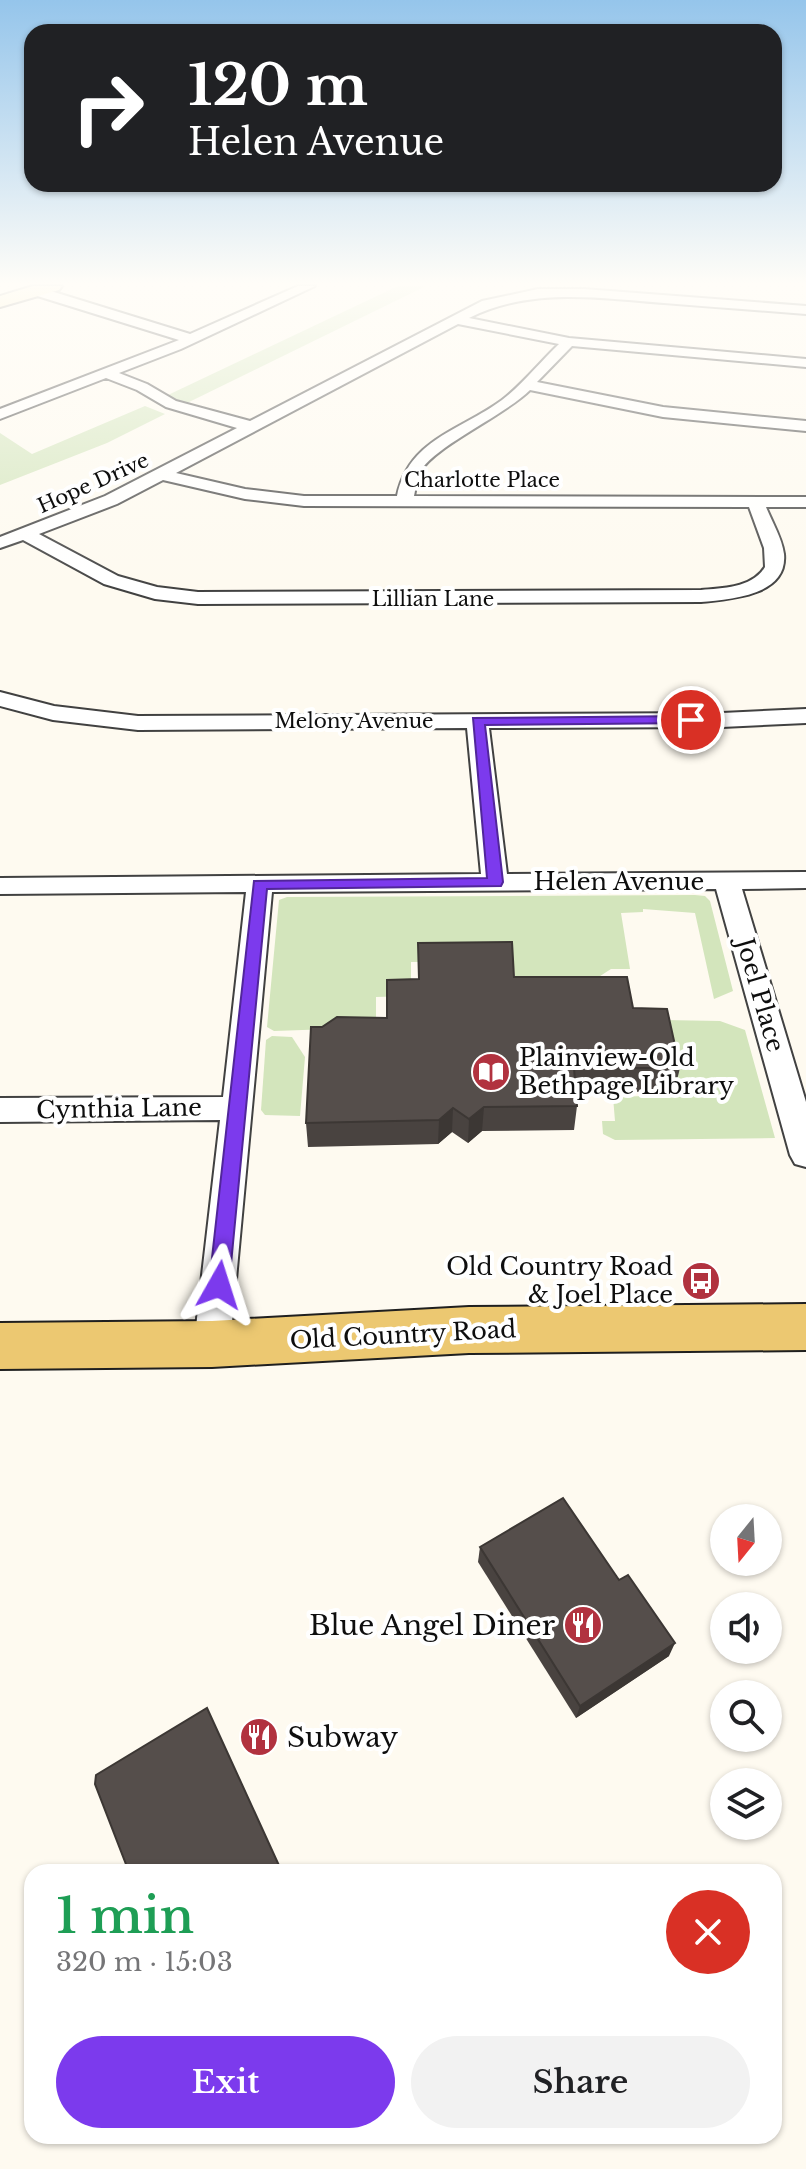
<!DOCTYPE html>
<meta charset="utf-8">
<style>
:root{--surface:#fff;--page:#f2f2f2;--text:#202124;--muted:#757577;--accent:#7c3aed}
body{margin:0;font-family:"Libre Baskerville",serif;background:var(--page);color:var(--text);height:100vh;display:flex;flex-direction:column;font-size:30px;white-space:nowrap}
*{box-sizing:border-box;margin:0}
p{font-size:26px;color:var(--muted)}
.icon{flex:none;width:44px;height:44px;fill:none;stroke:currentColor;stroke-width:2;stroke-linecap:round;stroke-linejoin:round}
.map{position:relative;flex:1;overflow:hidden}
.panel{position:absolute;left:24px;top:1864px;width:758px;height:280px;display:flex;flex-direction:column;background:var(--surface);border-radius:24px;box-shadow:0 2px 6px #0004}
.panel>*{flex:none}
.hud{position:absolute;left:24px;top:24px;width:758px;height:168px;border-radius:24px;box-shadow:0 2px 6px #0004;background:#202124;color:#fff;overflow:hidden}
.needle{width:52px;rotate:198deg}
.tools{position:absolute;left:710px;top:1504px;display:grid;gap:16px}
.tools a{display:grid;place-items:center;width:72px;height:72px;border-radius:50%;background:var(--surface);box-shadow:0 2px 6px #0004;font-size:40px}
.pin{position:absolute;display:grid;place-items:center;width:68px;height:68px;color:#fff;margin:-34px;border:4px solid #fff;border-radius:50%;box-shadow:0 2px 8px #0007}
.me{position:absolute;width:88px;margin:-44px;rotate:6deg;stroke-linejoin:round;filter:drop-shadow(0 0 6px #0008)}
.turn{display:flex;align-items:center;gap:28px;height:168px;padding:0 32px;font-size:36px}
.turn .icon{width:104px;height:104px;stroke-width:2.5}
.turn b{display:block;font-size:56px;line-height:68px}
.round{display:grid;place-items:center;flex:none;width:84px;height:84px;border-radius:42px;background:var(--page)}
.head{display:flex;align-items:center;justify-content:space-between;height:136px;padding:0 32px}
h1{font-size:48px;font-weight:600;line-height:60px;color:#1e9e55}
.button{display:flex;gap:16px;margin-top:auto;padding:16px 32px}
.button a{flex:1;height:92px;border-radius:48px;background:var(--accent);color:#fff;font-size:32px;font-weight:600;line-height:92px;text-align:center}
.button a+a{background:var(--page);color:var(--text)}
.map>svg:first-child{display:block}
.green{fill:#d3e5bc}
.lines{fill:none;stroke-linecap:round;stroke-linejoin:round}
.street-casing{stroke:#414141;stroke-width:4}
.secondary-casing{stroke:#303030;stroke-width:4}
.primary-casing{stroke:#1f1f1f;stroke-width:4}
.street{fill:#fff;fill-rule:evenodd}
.secondary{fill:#f8ecb1;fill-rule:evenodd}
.primary{fill:#ecc871;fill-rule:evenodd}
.wall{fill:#494340}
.shaded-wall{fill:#3c3734}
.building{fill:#554e4b;stroke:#3c3734;stroke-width:2}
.route{fill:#7c3aed;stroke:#51269a;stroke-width:2}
.labels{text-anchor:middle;stroke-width:8;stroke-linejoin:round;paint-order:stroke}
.far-street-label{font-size:20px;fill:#0e0e0e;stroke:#fff}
.street-label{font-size:24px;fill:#0e0e0e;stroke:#fff}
.poi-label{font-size:24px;fill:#0e0e0e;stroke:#fff;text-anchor:start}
.near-poi-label{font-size:28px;fill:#0e0e0e;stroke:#fff;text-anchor:end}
</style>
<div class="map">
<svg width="806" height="2169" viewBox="0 0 806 2169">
<rect width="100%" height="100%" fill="#fefaf0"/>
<g class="green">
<path d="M 398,286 L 426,286 L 185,404 L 168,395 Z"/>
<path d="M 145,406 L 165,414 L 107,443 L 0,485 L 0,433 L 32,454 Z"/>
<path d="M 695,895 L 705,896 L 710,901 L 733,991 L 714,999 L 695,913 L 643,909 L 643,912 L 621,913 L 630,969 L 611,969 L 580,989 L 517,990 L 513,961 L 411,962 L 411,996 L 376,997 L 376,1042 L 360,1028 L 274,1031 L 267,1027 L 279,900 L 287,897 Z"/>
<path d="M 664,1020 L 720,1021 L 745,1030 L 775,1138 L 615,1140 L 603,1134 L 602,1121 L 615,1121 L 613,1097 L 677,1095 Z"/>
<path d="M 272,1036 L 292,1037 L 305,1057 L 300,1116 L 265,1115 L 261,1110 L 266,1040 Z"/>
</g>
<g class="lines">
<defs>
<g id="street">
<path d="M 298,286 L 315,286 L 181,349 L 119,373 L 147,384 L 176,401 L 250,421 L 482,301 L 538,289 L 584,289 L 806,306 L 806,314 C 759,310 711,307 664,303 C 598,298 530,287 469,318 L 569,338 L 806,359 L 806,367 L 572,346 L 537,382 L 663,407 L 806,421 L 806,431 L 663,417 L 530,390 C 504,416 434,446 420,472 C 416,479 416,488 414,496 L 806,497 L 806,507 L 766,507 C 772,522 782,538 784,554 C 788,596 730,599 701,602 L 198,604 L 155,599 L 104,584 L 23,540 L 0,548 L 0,537 L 105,496 L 237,428 L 166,407 L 137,390 L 106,378 L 0,419 L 0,409 L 179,340 L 31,294 L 31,288 L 41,288 L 190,334 ZM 458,324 L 559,344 C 540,362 522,385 502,400 C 460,431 409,439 397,496 L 304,496 L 245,489 L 176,473 ZM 163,480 L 245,499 L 304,506 L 749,507 L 764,548 L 765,567 C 752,588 723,588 701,590 L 198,592 L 157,587 L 118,576 L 39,534 L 117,504 Z"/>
<path d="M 0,692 L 54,706 L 138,716 L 722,713 L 806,709 L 806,723 L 722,727 L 489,728 L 507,874 L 806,872 L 806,888 L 742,889 L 806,1102 L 806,1167 L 795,1164 L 790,1155 L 716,889 L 272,892 L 230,1344 L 225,1355 L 212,1360 L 199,1355 L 194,1344 L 220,1120 L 0,1122 L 0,1098 L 223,1097 L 246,892 L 0,894 L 0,878 L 481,874 L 467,728 L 138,730 L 53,720 L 0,706 Z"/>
</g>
<path id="secondary" d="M 33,286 L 62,286 L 59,290 L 0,307 L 0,296 Z"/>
<path id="primary" d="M 806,1304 L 806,1350 L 469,1353 L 212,1367 L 0,1369 L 0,1323 L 212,1321 L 469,1307 Z"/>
</defs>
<use href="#street" class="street-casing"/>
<use href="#secondary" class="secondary-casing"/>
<use href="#primary" class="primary-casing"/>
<use href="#street" class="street"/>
<use href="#secondary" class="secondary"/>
<use href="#primary" class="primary"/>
</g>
<g class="wall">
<path d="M 418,943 L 514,977 L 633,1008 L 680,1068 L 674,1092 L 576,1092 L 577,1106 L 574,1130 L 482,1131 L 468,1143 L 452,1132 L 438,1144 L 308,1147 L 306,1123 L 322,1027 L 387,1018 L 418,979 Z"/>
<path d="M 480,1547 L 669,1656 L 576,1718 L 478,1562 Z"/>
</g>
<g class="shaded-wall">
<path d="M 484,1107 L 482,1131 L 468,1143 L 469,1119 Z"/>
<path d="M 453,1108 L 452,1132 L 438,1144 L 439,1120 Z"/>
<path d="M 675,1643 L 669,1656 L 576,1718 L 580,1706 Z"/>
</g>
<g class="building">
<path d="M 512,942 L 514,977 L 627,977 L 633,1008 L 667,1009 L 680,1068 L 574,1068 L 577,1106 L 484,1107 L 469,1119 L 453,1108 L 439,1120 L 306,1123 L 311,1027 L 322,1027 L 337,1017 L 387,1018 L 387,980 L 419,979 L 418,943 Z"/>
<path d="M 563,1498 L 619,1580 L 628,1575 L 675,1643 L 580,1706 L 480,1547 Z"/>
<path d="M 207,1708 L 282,1872 L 129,1872 L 95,1784 L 96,1775 Z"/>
</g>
<linearGradient id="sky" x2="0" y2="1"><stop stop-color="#95c5eb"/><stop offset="0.48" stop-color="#fffdf8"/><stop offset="1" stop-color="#fffdf8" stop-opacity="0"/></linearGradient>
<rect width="806" height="590" fill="url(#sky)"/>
<path class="route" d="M 691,716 L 696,717 L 696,723 L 485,725 L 503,882 L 501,886 L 267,889 L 229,1285 L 226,1292 L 219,1294 L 212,1292 L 209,1285 L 254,881 L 487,878 L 473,718 Z"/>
<defs>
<symbol id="library-disc" viewBox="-11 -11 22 22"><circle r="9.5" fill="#b1323f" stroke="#fff"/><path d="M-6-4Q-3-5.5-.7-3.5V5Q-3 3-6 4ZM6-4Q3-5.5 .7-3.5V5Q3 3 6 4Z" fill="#fff"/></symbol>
<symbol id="bus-disc" viewBox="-11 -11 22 22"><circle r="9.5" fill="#b1323f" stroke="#fff"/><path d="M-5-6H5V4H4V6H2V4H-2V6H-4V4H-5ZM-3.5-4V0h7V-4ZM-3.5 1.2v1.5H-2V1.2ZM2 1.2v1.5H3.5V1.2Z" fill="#fff"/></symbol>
<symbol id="restaurant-disc" viewBox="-11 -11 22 22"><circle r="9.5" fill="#b1323f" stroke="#fff"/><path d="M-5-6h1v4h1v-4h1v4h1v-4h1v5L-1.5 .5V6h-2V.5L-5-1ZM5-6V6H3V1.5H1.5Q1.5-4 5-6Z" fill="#fff"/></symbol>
</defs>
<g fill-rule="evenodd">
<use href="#library-disc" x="469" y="1050" width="44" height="44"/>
<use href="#bus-disc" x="679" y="1259" width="44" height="44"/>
<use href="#restaurant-disc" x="561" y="1603" width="44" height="44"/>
<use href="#restaurant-disc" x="237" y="1715" width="44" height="44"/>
</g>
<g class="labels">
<g class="far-street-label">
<text x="482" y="487">Charlotte Place</text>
<text transform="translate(93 483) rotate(-24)" y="7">Hope Drive</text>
<text x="433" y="606">Lillian Lane</text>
<text x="354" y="728">Melony Avenue</text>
</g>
<g class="street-label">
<text x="619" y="890">Helen Avenue</text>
<text transform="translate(760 995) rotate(74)" y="8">Joel Place</text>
<text transform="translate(119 1109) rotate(-1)" y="8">Cynthia Lane</text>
<text transform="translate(403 1335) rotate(-3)" y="8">Old Country Road</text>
</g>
<g class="poi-label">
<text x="519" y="1066">Plainview-Old<tspan x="519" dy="28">Bethpage Library</tspan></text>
<text x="673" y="1275" text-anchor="end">Old Country Road<tspan x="673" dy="28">&amp; Joel Place</tspan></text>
</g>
<g class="near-poi-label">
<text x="555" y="1635">Blue Angel Diner</text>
<text x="287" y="1747" text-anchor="start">Subway</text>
</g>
</g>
</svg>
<div class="tools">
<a><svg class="needle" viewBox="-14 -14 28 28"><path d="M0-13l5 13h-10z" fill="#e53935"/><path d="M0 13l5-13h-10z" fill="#757577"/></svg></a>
<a><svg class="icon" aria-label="sound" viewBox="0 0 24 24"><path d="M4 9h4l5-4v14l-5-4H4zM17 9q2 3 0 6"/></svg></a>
<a><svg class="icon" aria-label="search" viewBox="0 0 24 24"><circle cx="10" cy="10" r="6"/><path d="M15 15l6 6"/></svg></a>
<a><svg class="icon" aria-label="layers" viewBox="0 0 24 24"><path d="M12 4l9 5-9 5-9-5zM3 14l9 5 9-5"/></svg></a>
</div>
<div class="pin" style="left:691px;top:720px;background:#d93025"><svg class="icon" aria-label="arrive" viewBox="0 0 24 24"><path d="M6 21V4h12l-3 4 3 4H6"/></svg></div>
<svg class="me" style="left:219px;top:1285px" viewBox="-20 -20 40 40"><path d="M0-17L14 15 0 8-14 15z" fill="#7c3aed" stroke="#fff" stroke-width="4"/></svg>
<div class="hud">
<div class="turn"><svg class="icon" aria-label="right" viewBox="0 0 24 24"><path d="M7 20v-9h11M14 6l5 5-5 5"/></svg><div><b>120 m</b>Helen Avenue</div></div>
</div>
<section class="panel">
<div class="head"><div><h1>1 min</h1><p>320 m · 15:03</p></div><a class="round" style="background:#d93025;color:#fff"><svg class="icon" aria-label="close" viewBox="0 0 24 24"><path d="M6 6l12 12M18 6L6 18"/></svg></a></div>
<div class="button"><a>Exit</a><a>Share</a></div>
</section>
</div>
